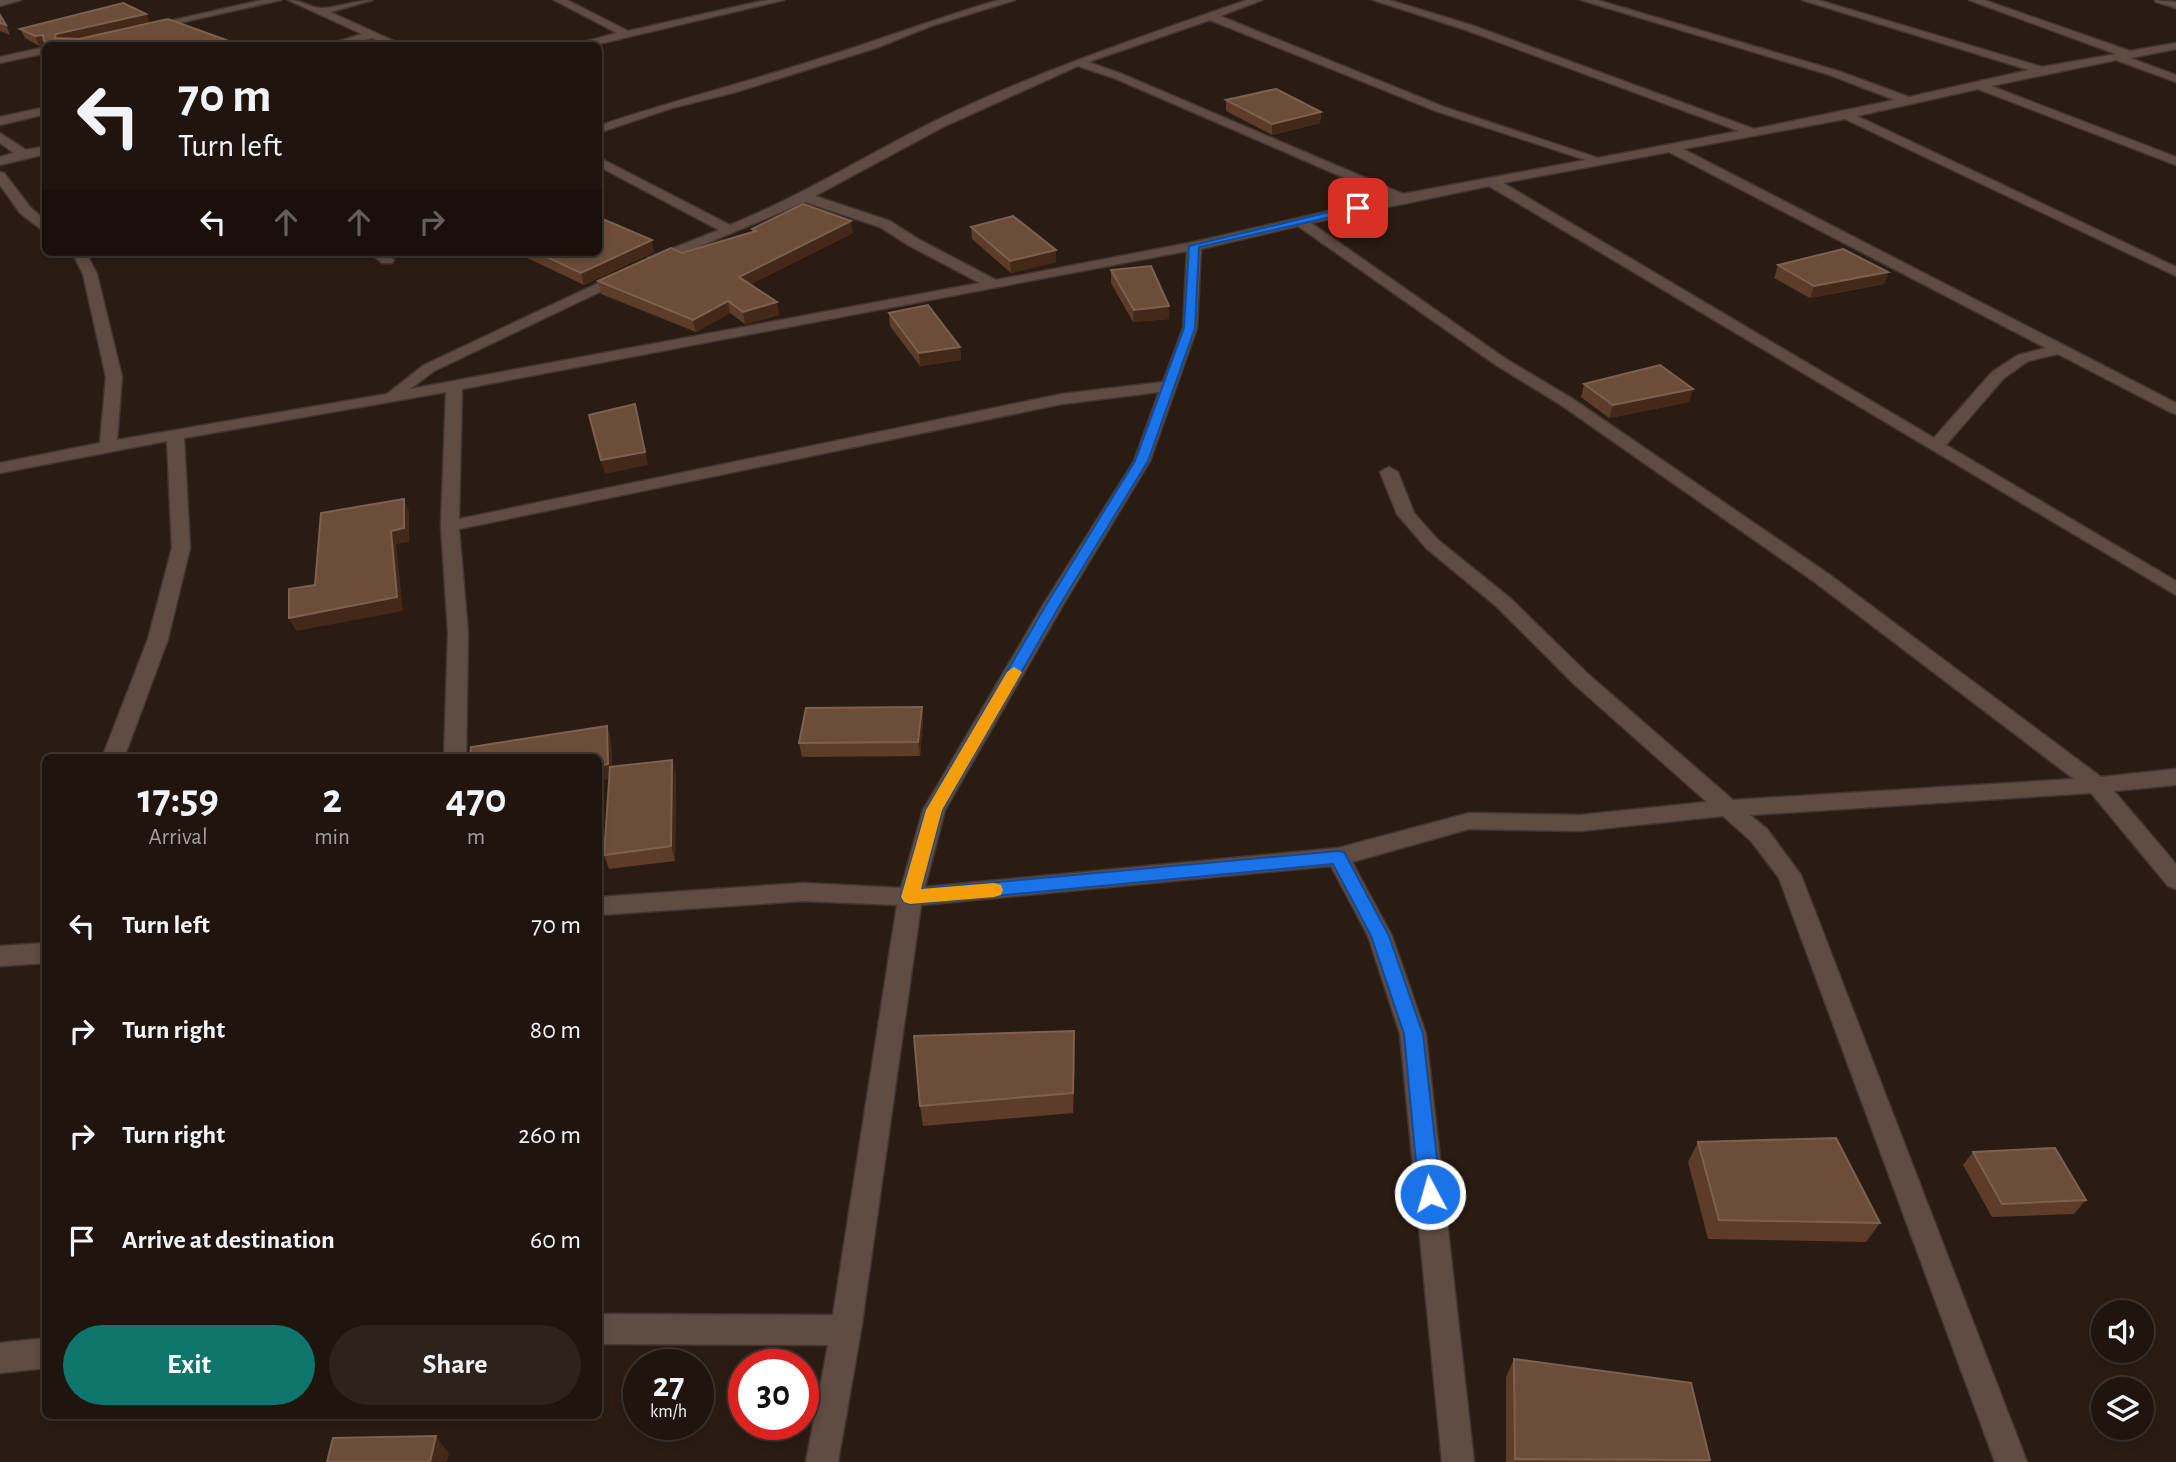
<!DOCTYPE html>
<style>
:root{--surface:#20150e;--page:#2d221c;--text:#f1f3f6;--muted:#a29f9e;--line:#3d342e;--accent:#0f766e}
body{margin:0;font-family:"Alegreya Sans",sans-serif;background:var(--page);color:var(--text);height:100vh;display:flex;flex-direction:column;font-size:26px;white-space:nowrap}
*{box-sizing:border-box;margin:0}
p{font-size:23px;color:var(--muted)}
.icon{flex:none;width:38px;height:38px;fill:none;stroke:currentColor;stroke-width:2;stroke-linecap:round;stroke-linejoin:round}
.map{position:relative;flex:1;overflow:hidden}
.details{position:absolute;left:42px;top:754px;width:560px;height:665px;display:flex;flex-direction:column;background:var(--surface);border-radius:10px;box-shadow:0 4px 10px #0003,0 0 0 2px var(--line)}
.details>*{flex:none}
.guide{position:absolute;left:42px;top:42px;width:560px;height:214px;border-radius:10px;box-shadow:0 4px 10px #0003,0 0 0 2px var(--line);background:#20150e;color:var(--text);overflow:hidden}
.fabs{position:absolute;left:2091px;top:1300px;display:grid;gap:14px}
.fabs a{display:grid;place-items:center;width:63px;height:63px;border-radius:50%;background:var(--surface);box-shadow:0 4px 10px #0003,0 0 0 2px var(--line);font-size:35px}
.speed{position:absolute;left:623px;top:1349px;display:flex;gap:14px;font-size:35px;font-weight:700;text-align:center}
.speed>*{display:grid;place-content:center;width:91px;height:91px;border-radius:50%;background:var(--surface);box-shadow:0 4px 10px #0003,0 0 0 2px var(--line);line-height:1}
.speed small{font-size:18px;font-weight:400}
.speed .limit{border:10px solid #d22;background:#fff;color:#111}
.pin{position:absolute;display:grid;place-items:center;width:60px;height:60px;color:#fff;margin:-30px;border-radius:14px;box-shadow:0 4px 10px #0006}
.me{position:absolute;width:77px;margin:-38px;rotate:354deg;stroke-linejoin:round;filter:drop-shadow(0 0 5px #0008)}
.turn{display:flex;align-items:center;gap:24px;height:147px;padding:0 21px;font-size:32px}
.turn .icon{width:91px;height:91px;stroke-width:2.5}
.turn b{display:block;font-size:49px;line-height:60px}
.lanes{display:flex;align-items:center;height:66px;padding:0 21px;background:#0003;justify-content:center;gap:35px;direction:ltr}
.lanes .off{opacity:.35}
.eta{display:flex;justify-content:space-evenly;align-items:center;height:119px;text-align:center}
.eta b{font-size:42px;font-weight:600;line-height:49px}
.action{display:flex;gap:14px;margin-top:auto;padding:14px 21px}
.action a{flex:1;height:80px;border-radius:42px;background:var(--accent);color:#fff;font-size:28px;font-weight:600;line-height:80px;text-align:center}
.action a+a{background:var(--page);color:var(--text)}
ul{padding:0;list-style:none}
li{display:flex;align-items:center;gap:21px;height:105px;padding:0 21px}
li div{flex:1}
li b{display:block;font-size:26px}
li em{font-style:normal}
.map>svg:first-child{display:block}
.lines{fill:none;stroke-linecap:round;stroke-linejoin:round}
.minor-casing{stroke:#433631;stroke-width:3}
.minor{fill:#5f4d43;fill-rule:evenodd}
.wall{fill:#5d3d29}
.shaded-wall{fill:#442919}
.building{fill:#6b4d3a;stroke:#7c6151;stroke-width:2}
.route{fill:#1a73e8;stroke:#114b97;stroke-width:2}
.slow{fill:#f59e0b}
</style>
<div class="map">
<svg width="2176" height="1462" viewBox="0 0 2176 1462">
<rect width="100%" height="100%" fill="#2b1c13"/>
<g class="lines">
<defs>
<g id="minor">
<path d="M 0,0 L 21,0 L 0,6 Z"/>
<path d="M 262,0 L 281,0 L 148,30 L 143,27 Z"/>
<path d="M 288,0 C 302,0 310,8 321,8 C 333,9 356,0 373,0 L 330,12 L 405,46 L 390,46 L 372,38 L 343,46 L 324,46 L 362,34 Z"/>
<path d="M 554,0 L 567,0 L 628,31 L 766,0 L 784,0 L 590,46 L 569,46 L 617,33 Z"/>
<path d="M 999,0 L 1015,0 L 931,26 L 876,48 L 736,92 L 672,108 L 598,133 L 598,126 C 669,102 741,84 812,61 C 875,42 936,18 999,0 Z"/>
<path d="M 1247,0 L 1262,0 L 1220,16 L 1444,107 L 1598,158 L 1739,131 L 1466,30 L 1373,0 L 1389,0 L 1474,26 L 1754,129 L 1895,100 L 1830,75 L 1581,0 L 1597,0 L 1838,71 L 1909,97 L 2029,70 L 1802,0 L 1818,0 L 2042,67 L 2116,54 L 1969,0 L 1984,0 L 2130,51 L 2176,43 L 2176,49 L 2130,58 L 2176,75 L 2176,82 L 2116,60 L 1991,86 L 2176,157 L 2176,165 L 1978,89 L 1857,116 L 2176,267 L 2176,276 L 1845,119 L 1683,149 L 2176,403 L 2176,414 L 2170,412 L 2058,354 L 2028,361 L 2004,378 L 1946,445 L 2176,581 L 2176,595 L 1489,186 L 1311,223 L 1506,359 L 1573,399 L 1830,575 L 2101,777 L 2176,769 L 2176,785 L 2114,791 L 2176,864 L 2176,889 L 2168,886 L 2091,793 L 1750,815 L 1767,829 L 1801,875 L 2027,1462 L 1995,1462 L 1779,878 L 1751,841 L 1723,816 L 1580,831 L 1469,829 L 1352,862 L 1392,936 L 1426,1034 L 1474,1462 L 1442,1462 L 1400,1034 L 1368,936 L 1331,866 L 921,905 L 861,1330 L 838,1462 L 806,1462 L 828,1345 L 598,1344 L 598,1314 L 833,1315 L 897,905 L 804,901 L 598,915 L 598,897 L 804,883 L 901,888 L 923,810 L 1043,605 L 1134,461 L 1159,392 L 1062,404 L 459,529 L 468,633 L 466,758 L 444,758 L 448,633 L 441,526 L 446,392 L 184,438 L 190,548 L 168,639 L 124,758 L 102,758 L 148,639 L 172,548 L 167,441 L 0,473 L 0,463 L 100,443 L 106,377 L 83,274 L 75,258 L 68,252 L 86,253 L 97,274 L 122,377 L 117,440 L 387,394 L 424,365 L 624,271 L 629,272 L 629,278 L 434,371 L 410,389 L 980,283 L 908,245 L 880,227 L 805,202 L 658,264 L 648,264 L 648,258 L 719,230 L 598,166 L 598,157 L 730,225 C 802,196 866,155 935,121 C 1036,72 1143,36 1247,0 ZM 1210,20 L 1436,111 L 1586,160 L 1403,194 L 1122,74 L 1088,62 ZM 1078,66 L 1114,78 L 1389,197 L 1194,242 L 996,280 L 918,239 L 890,221 L 815,196 L 943,127 ZM 1669,152 L 2046,348 L 2018,355 L 1992,372 L 1934,438 L 1503,183 ZM 1298,226 L 1496,365 L 1561,405 L 1816,583 L 2074,779 L 1733,800 L 1589,675 L 1510,598 L 1438,540 L 1414,513 L 1398,472 L 1389,467 L 1380,472 L 1397,514 L 1426,548 L 1496,606 L 1575,685 L 1707,802 L 1580,815 L 1469,813 L 1338,848 L 925,887 L 945,810 L 1063,605 L 1150,461 L 1197,328 L 1201,249 ZM 1187,251 L 1183,328 L 1163,382 L 1062,394 L 459,519 L 462,389 Z"/>
<path d="M 2155,0 L 2176,2 L 2176,8 L 2156,2 Z"/>
<path d="M 46,47 L 46,53 L 0,63 L 0,57 Z"/>
<path d="M 46,107 L 46,114 L 0,125 L 0,117 Z"/>
<path d="M 0,133 L 26,150 L 46,146 L 46,154 L 0,165 L 0,157 L 14,153 L 0,143 Z"/>
<path d="M 0,172 L 4,173 L 30,207 L 46,221 L 46,233 L 20,213 L 0,185 Z"/>
<path d="M 369,252 L 385,252 L 394,260 L 392,263 L 382,263 Z"/>
<path d="M 46,943 L 46,963 L 0,966 L 0,946 Z"/>
<path d="M 46,1338 L 46,1368 L 0,1373 L 0,1343 Z"/>
</g>
</defs>
<use href="#minor" class="minor-casing"/>
<use href="#minor" class="minor"/>
</g>
<g class="wall">
<path d="M 146,14 L 150,23 L 240,46 L 39,46 L 25,38 L 20,29 Z"/>
<path d="M 0,15 L 6,25 L 10,35 L 0,31 Z"/>
<path d="M 1226,100 L 1321,112 L 1320,123 L 1272,135 L 1226,111 Z"/>
<path d="M 971,227 L 1056,250 L 1056,262 L 1011,273 L 972,239 Z"/>
<path d="M 752,229 L 853,233 L 751,284 L 777,302 L 779,315 L 745,324 L 730,313 L 696,332 L 601,294 L 598,281 L 682,253 L 753,232 Z"/>
<path d="M 520,252 L 654,252 L 584,285 L 521,255 Z"/>
<path d="M 1778,265 L 1888,272 L 1884,284 L 1810,298 L 1774,278 Z"/>
<path d="M 1111,270 L 1169,319 L 1133,322 L 1111,283 Z"/>
<path d="M 889,313 L 960,347 L 961,360 L 920,366 L 890,326 Z"/>
<path d="M 1584,384 L 1693,389 L 1689,402 L 1609,418 L 1581,397 Z"/>
<path d="M 922,707 L 923,721 L 920,756 L 802,757 L 799,743 Z"/>
<path d="M 607,726 L 611,740 L 612,767 L 676,774 L 675,861 L 609,869 L 604,855 L 609,779 L 598,780 L 598,758 Z"/>
<path d="M 1075,1052 L 1073,1113 L 923,1126 L 920,1106 Z"/>
<path d="M 1698,1142 L 1880,1223 L 1866,1242 L 1708,1239 L 1688,1162 Z"/>
<path d="M 1973,1152 L 2086,1200 L 2074,1214 L 1992,1217 L 1963,1165 Z"/>
<path d="M 1514,1359 L 1710,1460 L 1709,1462 L 1506,1462 L 1506,1377 Z"/>
</g>
<g class="shaded-wall">
<path d="M 146,14 L 150,23 L 60,43 L 55,38 L 56,34 Z"/>
<path d="M 43,35 L 46,45 L 39,46 L 35,36 Z"/>
<path d="M 1321,112 L 1320,123 L 1272,135 L 1272,124 Z"/>
<path d="M 851,221 L 853,233 L 741,289 L 739,277 Z"/>
<path d="M 652,240 L 654,252 L 584,285 L 581,273 Z"/>
<path d="M 1056,250 L 1056,262 L 1011,273 L 1010,261 Z"/>
<path d="M 1888,272 L 1884,284 L 1810,298 L 1814,286 Z"/>
<path d="M 728,301 L 730,313 L 696,332 L 693,320 Z"/>
<path d="M 777,302 L 779,315 L 745,324 L 743,312 Z"/>
<path d="M 1169,306 L 1169,319 L 1133,322 L 1134,310 Z"/>
<path d="M 960,347 L 961,360 L 920,366 L 919,353 Z"/>
<path d="M 1693,389 L 1689,402 L 1609,418 L 1613,405 Z"/>
<path d="M 635,404 L 648,465 L 605,474 L 601,460 Z"/>
<path d="M 404,499 L 409,512 L 409,542 L 396,544 L 403,611 L 296,631 L 289,618 L 391,531 Z"/>
<path d="M 922,707 L 923,721 L 920,756 L 918,742 Z"/>
<path d="M 607,726 L 611,740 L 613,778 L 598,780 L 598,766 Z"/>
<path d="M 672,760 L 676,774 L 675,861 L 671,846 Z"/>
<path d="M 1074,1031 L 1075,1052 L 1073,1113 L 1073,1093 Z"/>
<path d="M 436,1436 L 449,1454 L 447,1462 L 430,1462 Z"/>
</g>
<g class="building">
<path d="M 123,3 L 146,14 L 56,34 L 55,38 L 79,39 L 168,19 L 240,45 L 52,46 L 44,41 L 43,35 L 35,36 L 20,29 Z"/>
<path d="M 0,15 L 6,25 L 0,23 Z"/>
<path d="M 1276,89 L 1321,112 L 1272,124 L 1226,100 Z"/>
<path d="M 803,204 L 851,221 L 739,277 L 777,302 L 743,312 L 728,301 L 693,320 L 598,281 L 671,248 L 682,253 L 756,231 L 752,229 Z"/>
<path d="M 1013,216 L 1056,250 L 1010,261 L 971,227 Z"/>
<path d="M 598,217 L 652,240 L 581,273 L 536,252 L 598,252 Z"/>
<path d="M 1843,249 L 1888,272 L 1814,286 L 1778,265 Z"/>
<path d="M 1151,266 L 1169,306 L 1134,310 L 1111,270 Z"/>
<path d="M 928,305 L 960,347 L 919,353 L 889,313 Z"/>
<path d="M 1660,365 L 1693,389 L 1613,405 L 1584,384 Z"/>
<path d="M 635,404 L 645,452 L 601,460 L 589,415 Z"/>
<path d="M 404,499 L 404,528 L 391,531 L 397,597 L 289,618 L 289,589 L 315,585 L 321,513 Z"/>
<path d="M 922,707 L 918,742 L 799,743 L 806,708 Z"/>
<path d="M 607,726 L 608,764 L 598,766 L 598,758 L 470,758 L 471,747 Z"/>
<path d="M 672,760 L 671,846 L 604,855 L 610,767 Z"/>
<path d="M 1074,1031 L 1073,1093 L 920,1106 L 914,1036 Z"/>
<path d="M 1836,1138 L 1880,1223 L 1719,1220 L 1698,1142 Z"/>
<path d="M 2055,1148 L 2086,1200 L 2002,1204 L 1973,1152 Z"/>
<path d="M 1514,1359 L 1691,1383 L 1710,1460 L 1515,1459 Z"/>
<path d="M 436,1436 L 430,1462 L 327,1462 L 333,1438 Z"/>
</g>
<path class="route" d="M 1358,205 L 1363,208 L 1361,210 L 1199,247 L 1195,328 L 1148,461 L 1060,605 L 942,810 L 921,889 L 1338,851 L 1344,852 L 1389,936 L 1423,1034 L 1441,1194 L 1438,1201 L 1430,1204 L 1423,1201 L 1419,1194 L 1404,1034 L 1371,936 L 1333,864 L 910,904 L 904,902 L 901,897 L 926,810 L 1046,605 L 1135,461 L 1184,328 L 1189,246 Z"/>
<path class="slow" d="M 1014,667 L 1022,672 L 942,810 L 921,889 L 994,883 L 1001,885 L 1003,890 L 1001,895 L 994,897 L 910,904 L 904,902 L 901,897 L 926,810 L 1007,672 Z"/>
</svg>
<div class="fabs">
<a><svg class="icon" aria-label="sound" viewBox="0 0 24 24"><path d="M4 9h4l5-4v14l-5-4H4zM17 9q2 3 0 6"/></svg></a>
<a><svg class="icon" aria-label="layers" viewBox="0 0 24 24"><path d="M12 4l9 5-9 5-9-5zM3 14l9 5 9-5"/></svg></a>
</div>
<div class="speed"><div>27<small>km/h</small></div><div class="limit">30</div></div>
<div class="pin" style="left:1358px;top:208px;background:#d93025"><svg class="icon" aria-label="arrive" viewBox="0 0 24 24"><path d="M6 21V4h12l-3 4 3 4H6"/></svg></div>
<svg class="me" style="left:1430px;top:1194px" viewBox="-20 -20 40 40"><circle r="17" fill="#1a73e8" stroke="#fff" stroke-width="3"/><path d="M0-11L8 9 0 5-8 9z" fill="#fff"/></svg>
<div class="guide">
<div class="turn"><svg class="icon" aria-label="left" viewBox="0 0 24 24"><path d="M17 20v-9H6M10 6l-5 5 5 5"/></svg><div><b>70 m</b>Turn left</div></div>
<div class="lanes"><svg class="icon" aria-label="left" viewBox="0 0 24 24"><path d="M17 20v-9H6M10 6l-5 5 5 5"/></svg><svg class="icon off" aria-label="ahead" viewBox="0 0 24 24"><path d="M12 20V5M6 11l6-6 6 6"/></svg><svg class="icon off" aria-label="ahead" viewBox="0 0 24 24"><path d="M12 20V5M6 11l6-6 6 6"/></svg><svg class="icon off" aria-label="right" viewBox="0 0 24 24"><path d="M7 20v-9h11M14 6l5 5-5 5"/></svg></div>
</div>
<section class="details">
<div class="eta">
<div><b>17:59</b><p>Arrival</p></div>
<div><b>2</b><p>min</p></div>
<div><b>470</b><p>m</p></div>
</div>
<ul>
<li><svg class="icon" aria-label="left" viewBox="0 0 24 24"><path d="M17 20v-9H6M10 6l-5 5 5 5"/></svg><div><b>Turn left</b></div><em>70 m</em></li>
<li><svg class="icon" aria-label="right" viewBox="0 0 24 24"><path d="M7 20v-9h11M14 6l5 5-5 5"/></svg><div><b>Turn right</b></div><em>80 m</em></li>
<li><svg class="icon" aria-label="right" viewBox="0 0 24 24"><path d="M7 20v-9h11M14 6l5 5-5 5"/></svg><div><b>Turn right</b></div><em>260 m</em></li>
<li><svg class="icon" aria-label="arrive" viewBox="0 0 24 24"><path d="M6 21V4h12l-3 4 3 4H6"/></svg><div><b>Arrive at destination</b></div><em>60 m</em></li>
</ul>
<div class="action"><a>Exit</a><a>Share</a></div>
</section>
</div>
